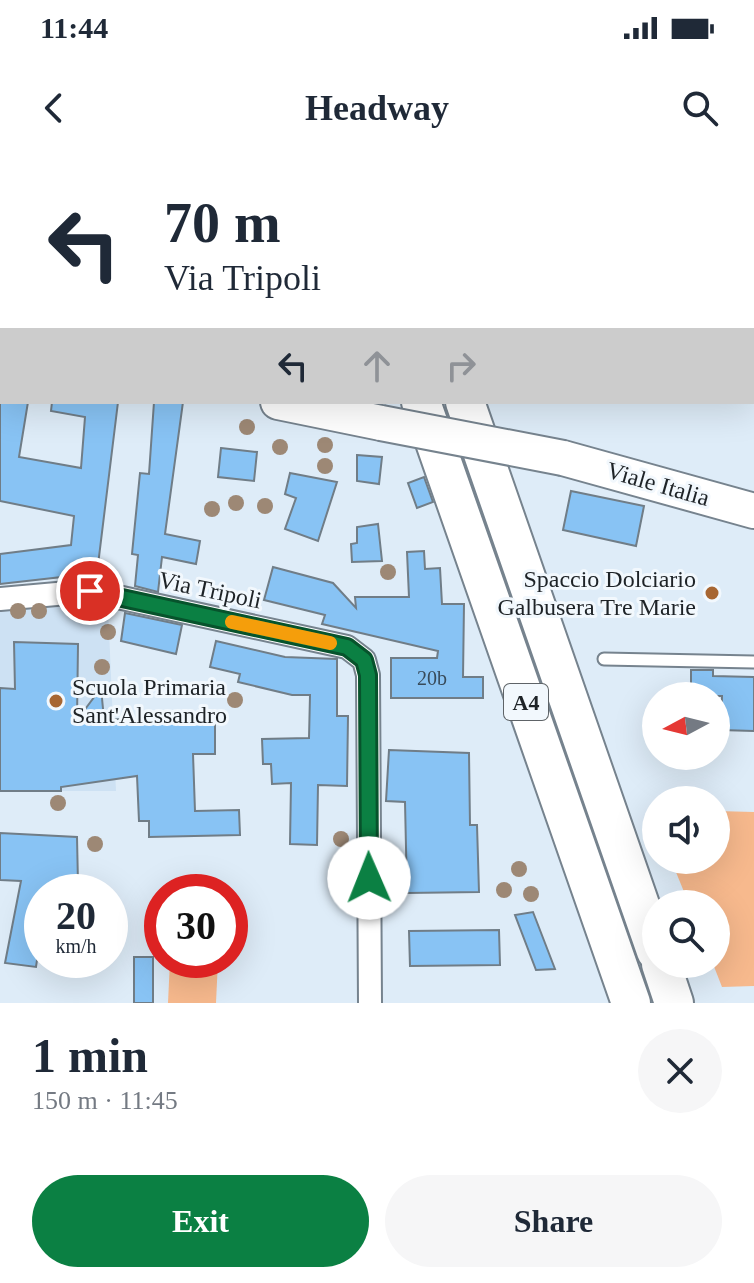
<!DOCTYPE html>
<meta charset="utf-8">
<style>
:root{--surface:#fff;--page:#f6f6f7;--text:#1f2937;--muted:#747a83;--accent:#0b8043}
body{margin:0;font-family:Georgia,serif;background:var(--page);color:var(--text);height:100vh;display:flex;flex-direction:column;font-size:30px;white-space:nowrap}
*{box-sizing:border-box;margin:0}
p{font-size:26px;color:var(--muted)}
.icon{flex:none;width:44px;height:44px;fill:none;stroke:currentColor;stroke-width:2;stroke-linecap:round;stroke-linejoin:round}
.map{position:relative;height:843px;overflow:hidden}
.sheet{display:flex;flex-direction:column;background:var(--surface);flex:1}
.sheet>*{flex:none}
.guide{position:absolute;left:0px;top:0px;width:754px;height:244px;box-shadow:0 8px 32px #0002;background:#fff;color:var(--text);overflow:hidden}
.needle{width:52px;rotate:263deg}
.controls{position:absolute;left:642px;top:522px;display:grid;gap:16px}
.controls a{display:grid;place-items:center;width:88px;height:88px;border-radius:50%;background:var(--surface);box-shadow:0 8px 32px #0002;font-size:40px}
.speed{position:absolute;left:24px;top:714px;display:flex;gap:16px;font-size:40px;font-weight:700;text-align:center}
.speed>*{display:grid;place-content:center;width:104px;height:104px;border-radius:50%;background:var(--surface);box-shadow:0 8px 32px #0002;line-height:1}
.speed small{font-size:20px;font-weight:400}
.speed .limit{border:12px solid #d22;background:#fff;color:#111}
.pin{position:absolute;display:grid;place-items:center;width:68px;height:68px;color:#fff;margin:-34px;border:4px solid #fff;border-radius:50%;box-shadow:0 2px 8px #0007}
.me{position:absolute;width:88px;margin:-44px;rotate:359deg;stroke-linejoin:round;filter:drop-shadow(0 0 6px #0008)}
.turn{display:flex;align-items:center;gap:28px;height:168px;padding:0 32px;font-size:36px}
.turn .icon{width:104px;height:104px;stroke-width:2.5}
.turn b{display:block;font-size:56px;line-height:68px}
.lanes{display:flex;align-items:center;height:76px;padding:0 32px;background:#0003;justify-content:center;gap:40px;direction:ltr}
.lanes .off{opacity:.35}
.round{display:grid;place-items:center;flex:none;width:84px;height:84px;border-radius:42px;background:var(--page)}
.overview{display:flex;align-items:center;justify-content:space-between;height:136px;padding:0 32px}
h1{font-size:48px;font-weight:600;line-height:60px}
.button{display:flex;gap:16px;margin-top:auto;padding:16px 32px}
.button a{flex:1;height:92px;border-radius:48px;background:var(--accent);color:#fff;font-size:32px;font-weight:600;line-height:92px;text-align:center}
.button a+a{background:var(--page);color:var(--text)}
.status{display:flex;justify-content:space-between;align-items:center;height:56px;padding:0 40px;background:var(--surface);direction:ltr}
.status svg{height:22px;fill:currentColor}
header{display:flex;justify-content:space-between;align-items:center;height:104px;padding:0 32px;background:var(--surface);font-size:36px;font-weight:600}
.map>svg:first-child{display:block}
.built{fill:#cde1f3}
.green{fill:#f7b98d}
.building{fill:#88c3f4;stroke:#707d87;stroke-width:2}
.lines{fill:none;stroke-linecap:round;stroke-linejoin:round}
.lane-casing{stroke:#76838e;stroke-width:15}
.street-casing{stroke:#76838e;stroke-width:26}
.primary-casing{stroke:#76838e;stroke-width:38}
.highway-casing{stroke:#76838e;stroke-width:42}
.lane{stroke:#fff;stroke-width:11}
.street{stroke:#fff;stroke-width:22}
.primary{stroke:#fff;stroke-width:34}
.highway{stroke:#fff;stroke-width:38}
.primary-bridge-casing{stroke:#76838e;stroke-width:38;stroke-linecap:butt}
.primary-bridge{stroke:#fff;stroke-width:34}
.tree{fill:#9d8875}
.route-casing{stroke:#07532c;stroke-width:20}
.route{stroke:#0b8043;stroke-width:14}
.slow{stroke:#f59e0b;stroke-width:14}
.poi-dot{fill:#a76632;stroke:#f2f8fd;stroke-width:3}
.labels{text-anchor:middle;stroke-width:6;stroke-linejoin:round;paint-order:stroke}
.number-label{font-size:20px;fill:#384b5a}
.shield{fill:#f2f8fd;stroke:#5e6367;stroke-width:2}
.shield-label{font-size:22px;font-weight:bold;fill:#1e2327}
.street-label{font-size:24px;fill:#1e2327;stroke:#f2f8fd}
.poi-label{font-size:24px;fill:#1e2327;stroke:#f2f8fd;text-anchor:end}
</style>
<div class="status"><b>11:44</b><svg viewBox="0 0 49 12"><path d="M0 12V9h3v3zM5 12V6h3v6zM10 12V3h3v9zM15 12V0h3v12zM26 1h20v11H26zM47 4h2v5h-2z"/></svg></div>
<header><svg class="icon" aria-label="back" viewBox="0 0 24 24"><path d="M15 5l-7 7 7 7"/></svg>Headway<svg class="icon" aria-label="search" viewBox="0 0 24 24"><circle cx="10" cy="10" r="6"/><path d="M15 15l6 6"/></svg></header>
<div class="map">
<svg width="754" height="843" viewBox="0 0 754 843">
<rect width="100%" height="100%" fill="#deecf8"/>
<g class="built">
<path d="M 458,0 L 640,0 L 640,2 Z"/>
<path d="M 59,445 L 108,447 L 116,631 L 0,631 L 0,451 Z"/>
</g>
<g class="green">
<path d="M 716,651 L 754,652 L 754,826 L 722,827 L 713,804 L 716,804 L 716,744 L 689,744 L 671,700 L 716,700 Z"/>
<path d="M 170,800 L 218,800 L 216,843 L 168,843 Z"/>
</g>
<g class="building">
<path d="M 0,242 L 28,242 L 19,297 L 81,308 L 85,257 L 51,251 L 52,242 L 118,242 L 97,413 L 0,424 L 0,394 L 71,385 L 74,356 L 0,341 Z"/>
<path d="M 154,242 L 183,242 L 165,374 L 200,381 L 196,404 L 162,397 L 158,432 L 135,426 L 138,395 L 132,394 L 140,313 L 149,314 Z"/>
<path d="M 221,288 L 257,292 L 254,321 L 218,317 Z"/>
<path d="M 357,295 L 382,297 L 379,324 L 357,321 Z"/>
<path d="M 290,313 L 337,322 L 318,381 L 285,369 L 296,338 L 285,334 Z"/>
<path d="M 424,317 L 433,342 L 417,348 L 408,323 Z"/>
<path d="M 571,331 L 644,346 L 636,386 L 563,370 Z"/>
<path d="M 378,364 L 382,401 L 352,402 L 351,384 L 357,383 L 357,367 Z"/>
<path d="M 424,391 L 425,409 L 440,408 L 442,444 L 464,444 L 463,517 L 483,517 L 483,538 L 391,538 L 391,498 L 437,498 L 438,491 L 322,464 L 325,455 L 264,440 L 273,407 L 333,423 L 356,448 L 355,437 L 409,437 L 407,392 Z"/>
<path d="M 125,453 L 182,465 L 176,494 L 121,481 Z"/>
<path d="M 216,481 L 285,497 L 337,499 L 337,556 L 348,556 L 347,626 L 318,625 L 317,685 L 290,684 L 291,623 L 272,624 L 271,604 L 263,604 L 262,579 L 309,578 L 310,535 L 292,535 L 238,522 L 240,514 L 210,507 Z"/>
<path d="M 14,482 L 78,484 L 77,560 L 101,528 L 104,559 L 215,561 L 215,594 L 193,594 L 195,651 L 239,650 L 240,675 L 149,677 L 149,661 L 139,661 L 137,616 L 61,627 L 61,631 L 0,631 L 0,528 L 15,529 Z"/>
<path d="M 691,510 L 713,510 L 713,516 L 754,517 L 754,571 L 721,570 L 722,536 L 691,536 Z"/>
<path d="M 389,590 L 469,593 L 470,665 L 477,665 L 479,732 L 407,733 L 405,642 L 386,641 Z"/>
<path d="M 0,673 L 77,677 L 78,724 L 49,723 L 47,732 L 42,732 L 42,766 L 36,807 L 5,803 L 21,721 L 0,720 Z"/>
<path d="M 533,752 L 555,809 L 536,810 L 515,755 Z"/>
<path d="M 499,770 L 500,805 L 410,806 L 409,771 Z"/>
<rect x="134" y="797" width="19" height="46"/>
</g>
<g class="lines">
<defs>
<g id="lane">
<path d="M 482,0 L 483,2"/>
<path d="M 225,2 L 225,0"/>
<path d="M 752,216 L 754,216"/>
<path d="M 604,499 L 754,502"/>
</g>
<path id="street" d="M 0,439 L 90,431 L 347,487 L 364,500 L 368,515 L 370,843"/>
<g id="primary">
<path d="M 0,190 L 2,191"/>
<path d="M 278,242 L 381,263"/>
<path d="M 563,298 L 754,351"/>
</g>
<g id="highway">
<path d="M 336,0 L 337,2"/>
<path d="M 381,0 L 382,2"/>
<path d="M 421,242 L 631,843"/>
<path d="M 465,242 L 656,791"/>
<path d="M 661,804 L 674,843"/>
</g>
</defs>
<use href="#lane" class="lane-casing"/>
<use href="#street" class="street-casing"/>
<use href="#primary" class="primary-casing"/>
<use href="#highway" class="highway-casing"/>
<use href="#lane" class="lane"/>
<use href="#street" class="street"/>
<use href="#primary" class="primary"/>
<use href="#highway" class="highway"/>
<defs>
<path id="primary-bridge" d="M 381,263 L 563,298"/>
</defs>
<use href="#primary-bridge" class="primary-bridge-casing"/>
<use href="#primary-bridge" class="primary-bridge"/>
</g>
<g class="tree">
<circle cx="247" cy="267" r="8"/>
<circle cx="325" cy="285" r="8"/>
<circle cx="280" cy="287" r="8"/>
<circle cx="325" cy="306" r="8"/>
<circle cx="236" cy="343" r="8"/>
<circle cx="265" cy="346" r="8"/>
<circle cx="212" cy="349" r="8"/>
<circle cx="388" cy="412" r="8"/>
<circle cx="81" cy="448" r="8"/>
<circle cx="18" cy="451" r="8"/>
<circle cx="39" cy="451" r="8"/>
<circle cx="108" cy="472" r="8"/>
<circle cx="102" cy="507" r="8"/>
<circle cx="235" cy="540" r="8"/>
<circle cx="58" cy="643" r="8"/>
<circle cx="341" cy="679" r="8"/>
<circle cx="95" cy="684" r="8"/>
<circle cx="519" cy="709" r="8"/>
<circle cx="504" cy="730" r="8"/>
<circle cx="531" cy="734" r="8"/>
</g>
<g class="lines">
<defs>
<path id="route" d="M 90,431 L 347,487 L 364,500 L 368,515 L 369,718"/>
</defs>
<use href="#route" class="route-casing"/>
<use href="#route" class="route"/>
<path class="slow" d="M 232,462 L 330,483"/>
</g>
<g class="poi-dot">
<circle cx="712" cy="433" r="8"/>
<circle cx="56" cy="541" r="8"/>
</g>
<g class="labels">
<g class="number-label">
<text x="432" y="525">20b</text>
</g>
<rect class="shield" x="504" y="524" width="44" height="36" rx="6"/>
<g class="shield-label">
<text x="526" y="550">A4</text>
</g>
<g class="street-label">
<text transform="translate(658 324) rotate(16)" y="8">Viale Italia</text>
<text transform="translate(210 430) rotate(12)" y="8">Via Tripoli</text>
</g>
<g class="poi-label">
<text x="696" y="427">Spaccio Dolciario<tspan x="696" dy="28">Galbusera Tre Marie</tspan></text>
<text x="72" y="535" text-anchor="start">Scuola Primaria<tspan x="72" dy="28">Sant'Alessandro</tspan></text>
</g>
</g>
</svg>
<div class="controls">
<a><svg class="needle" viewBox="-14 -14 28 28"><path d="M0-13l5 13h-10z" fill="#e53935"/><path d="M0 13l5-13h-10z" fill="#747a83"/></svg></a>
<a><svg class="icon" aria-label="sound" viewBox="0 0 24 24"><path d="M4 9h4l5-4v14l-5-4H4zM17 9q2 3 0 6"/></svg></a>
<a><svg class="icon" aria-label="search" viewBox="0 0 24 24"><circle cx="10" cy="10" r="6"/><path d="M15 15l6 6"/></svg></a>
</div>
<div class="speed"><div>20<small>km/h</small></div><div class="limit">30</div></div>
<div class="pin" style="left:90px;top:431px;background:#d93025"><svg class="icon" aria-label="arrive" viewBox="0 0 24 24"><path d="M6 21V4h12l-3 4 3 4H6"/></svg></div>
<svg class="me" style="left:369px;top:718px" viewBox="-20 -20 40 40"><circle r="19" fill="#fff"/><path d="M0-13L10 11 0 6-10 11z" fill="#0b8043"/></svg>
<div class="guide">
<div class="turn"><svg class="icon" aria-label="left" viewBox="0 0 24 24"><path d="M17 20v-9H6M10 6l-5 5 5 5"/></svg><div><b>70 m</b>Via Tripoli</div></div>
<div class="lanes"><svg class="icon" aria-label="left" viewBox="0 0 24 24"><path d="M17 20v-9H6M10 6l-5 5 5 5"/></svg><svg class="icon off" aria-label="ahead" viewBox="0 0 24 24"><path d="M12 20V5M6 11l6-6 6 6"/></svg><svg class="icon off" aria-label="right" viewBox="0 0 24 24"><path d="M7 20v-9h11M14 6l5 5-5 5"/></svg></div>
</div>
</div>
<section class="sheet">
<div class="overview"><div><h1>1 min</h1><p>150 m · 11:45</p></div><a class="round"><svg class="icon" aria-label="close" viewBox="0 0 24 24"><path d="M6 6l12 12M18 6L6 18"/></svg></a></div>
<div class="button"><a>Exit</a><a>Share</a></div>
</section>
